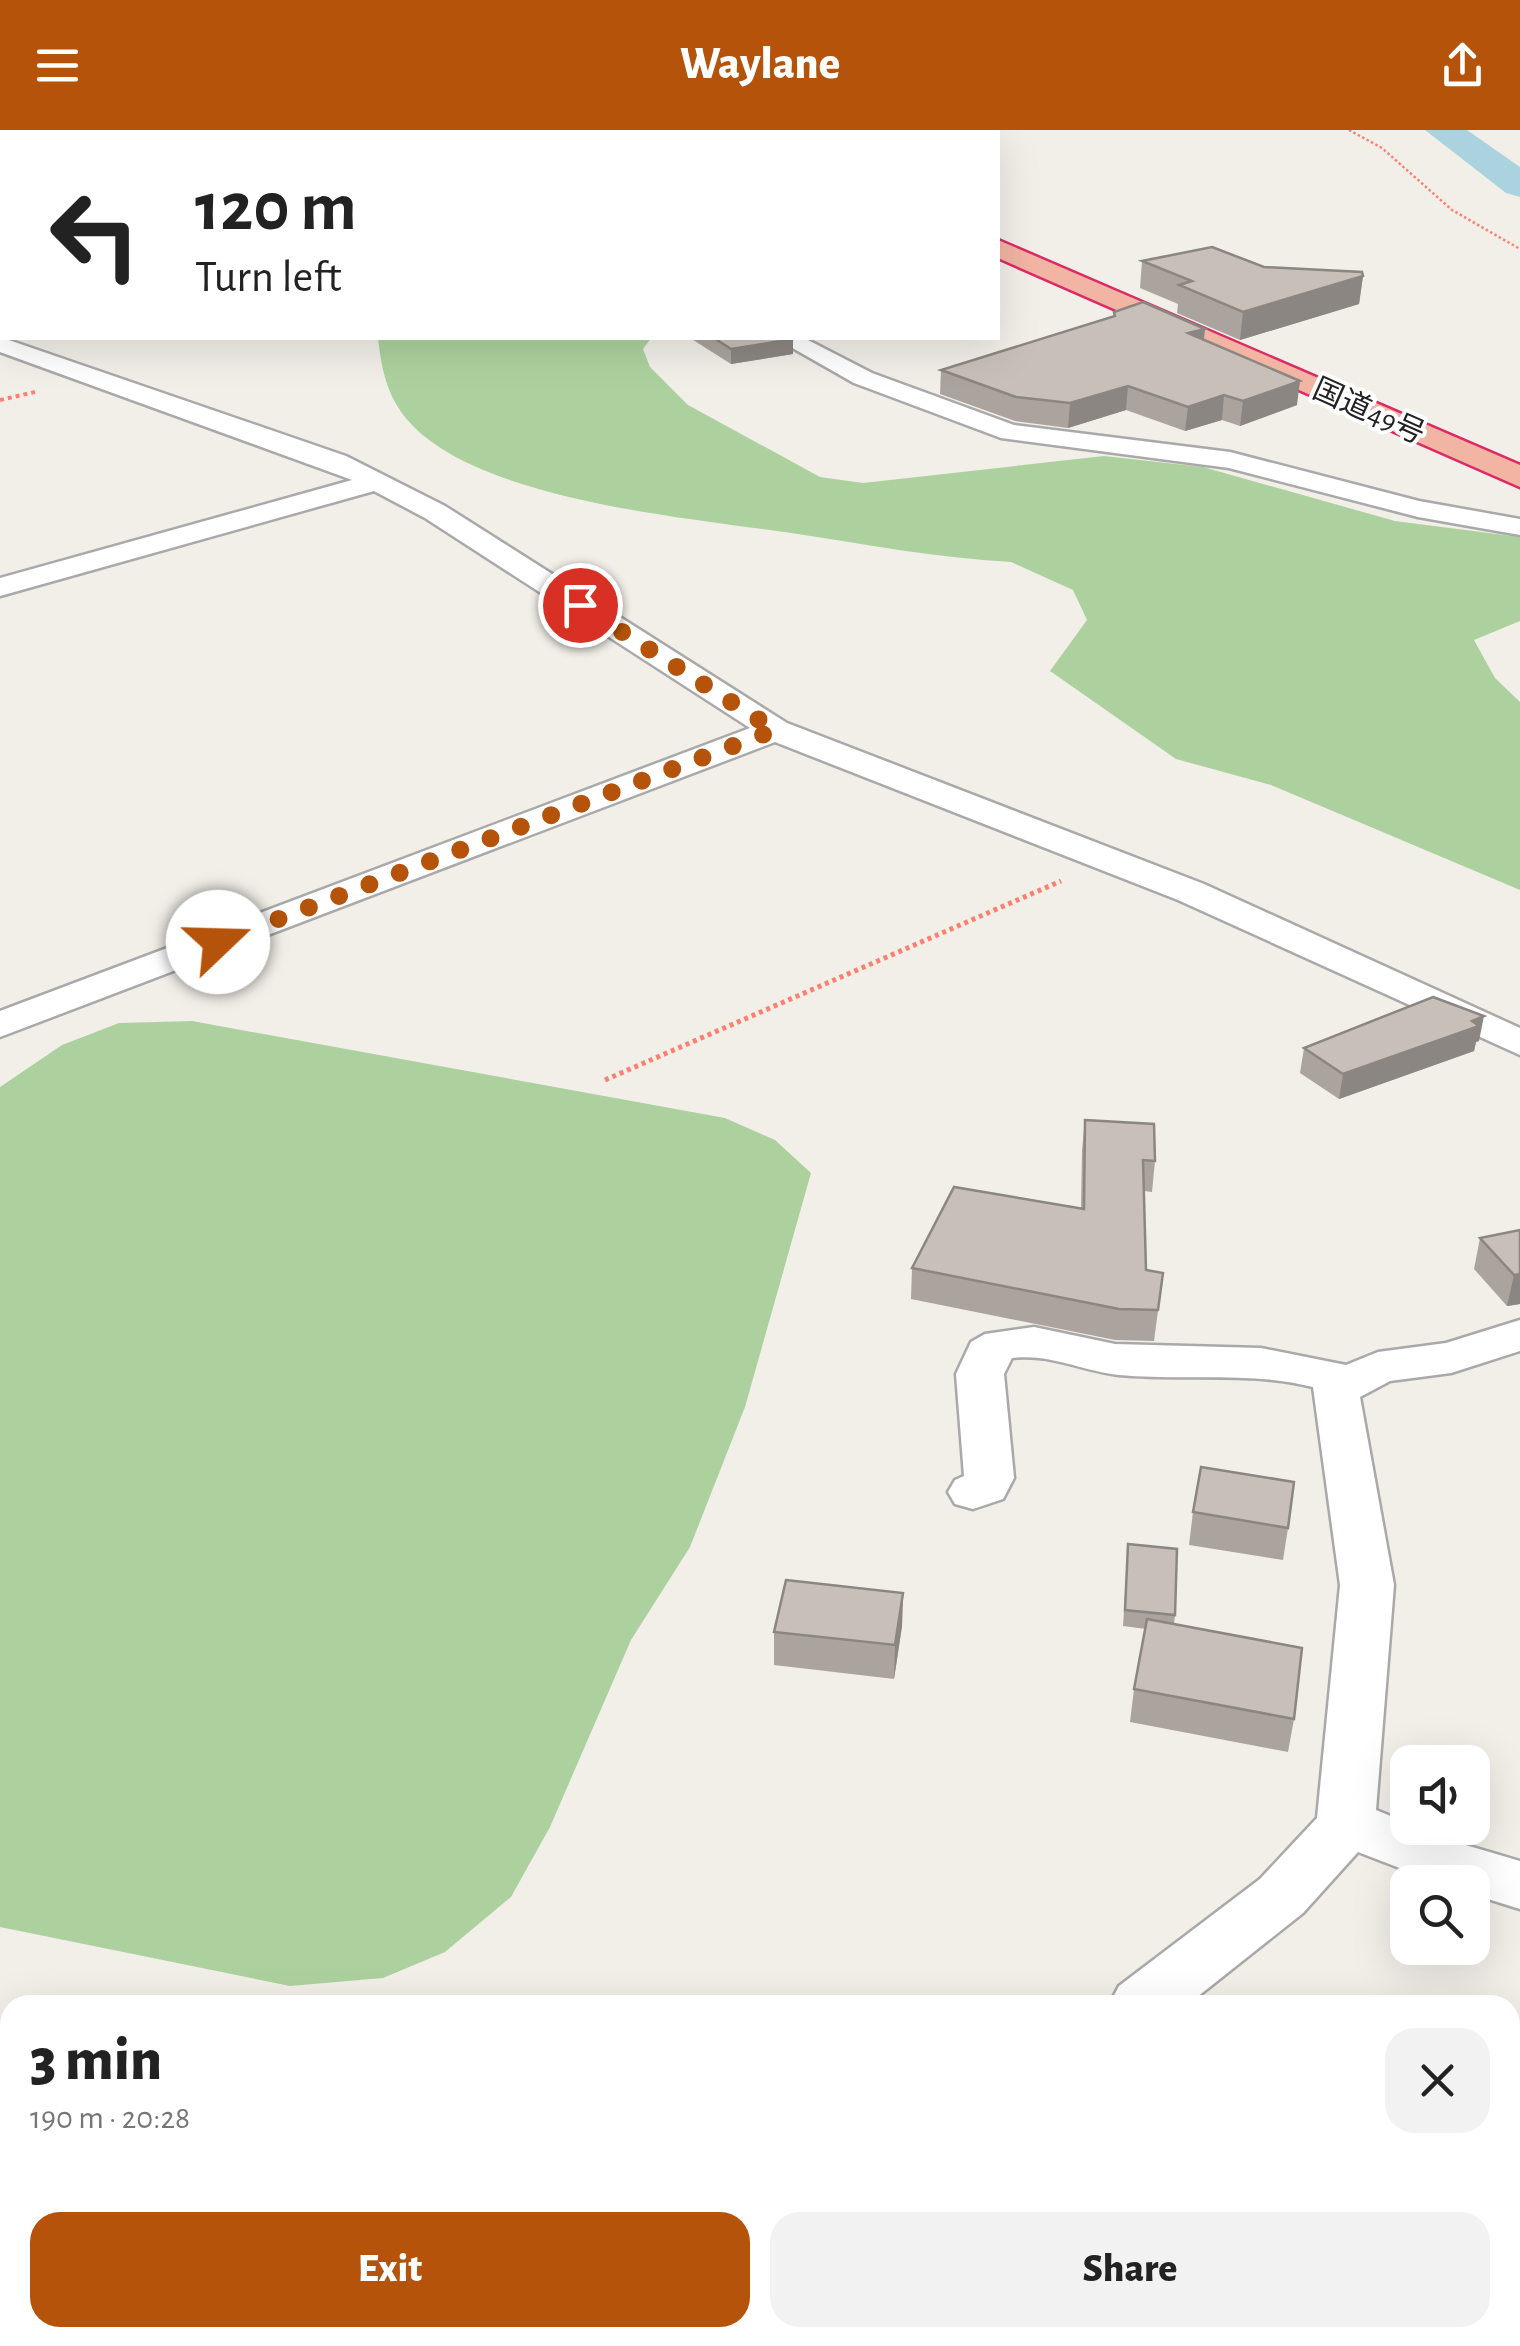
<!DOCTYPE html>
<meta charset="utf-8">
<style>
:root{--surface:#fff;--page:#f2f2f2;--text:#222;--muted:#767676;--accent:#b45309}
body{margin:0;font-family:"Alegreya Sans","Noto Sans JP",sans-serif;background:var(--page);color:var(--text);height:100vh;display:flex;flex-direction:column;font-size:38px;white-space:nowrap}
*{box-sizing:border-box;margin:0}
p{font-size:32px;color:var(--muted)}
.icon{flex:none;width:55px;height:55px;fill:none;stroke:currentColor;stroke-width:2;stroke-linecap:round;stroke-linejoin:round}
.map{position:relative;flex:1;overflow:hidden}
.panel{position:absolute;left:0px;top:1865px;width:1520px;height:352px;display:flex;flex-direction:column;background:var(--surface);border-radius:30px 30px 0 0;box-shadow:0 10px 40px #0002}
.panel>*{flex:none}
.banner{position:absolute;left:0px;top:0px;width:1000px;height:210px;box-shadow:0 10px 40px #0002;background:#fff;color:var(--text);overflow:hidden}
.buttons{position:absolute;left:1390px;top:1615px;display:grid;gap:20px}
.buttons a{display:grid;place-items:center;width:100px;height:100px;border-radius:20px;background:var(--surface);box-shadow:0 10px 40px #0002;font-size:50px}
.pin{position:absolute;display:grid;place-items:center;width:85px;height:85px;color:#fff;margin:-42px;border:5px solid #fff;border-radius:50%;box-shadow:0 2px 10px #0007}
.me{position:absolute;width:110px;margin:-55px;rotate:69deg;stroke-linejoin:round;filter:drop-shadow(0 0 8px #0008)}
.turn{display:flex;align-items:center;gap:35px;height:210px;padding:0 30px;font-size:45px}
.turn .icon{width:130px;height:130px;stroke-width:2.5}
.turn b{display:block;font-size:70px;line-height:85px}
.round{display:grid;place-items:center;flex:none;width:105px;height:105px;border-radius:30px;background:var(--page)}
.head{display:flex;align-items:center;justify-content:space-between;height:170px;padding:0 30px}
h1{font-size:60px;font-weight:800;line-height:75px}
.button{display:flex;gap:20px;margin-top:auto;padding:20px 30px}
.button a{flex:1;height:115px;border-radius:30px;background:var(--accent);color:#fff;font-size:40px;font-weight:800;line-height:115px;text-align:center}
.button a+a{background:var(--page);color:var(--text)}
header{display:flex;justify-content:space-between;align-items:center;height:130px;padding:0 30px;background:var(--accent);color:#fff;font-size:45px;font-weight:800}
.map>svg:first-child{display:block}
.forest{fill:#add19e}
.lines{fill:none;stroke-linecap:round;stroke-linejoin:round}
.river{fill:#aad3df;fill-rule:evenodd}
.minor-casing{stroke:#a9a9a9;stroke-width:5}
.trunk-casing{stroke:#dc2a67;stroke-width:5}
.path-far2{stroke:#fa8072;stroke-width:2.5;stroke-dasharray:2.5 2.5;stroke-linecap:butt}
.path-far1{stroke:#fa8072;stroke-width:4;stroke-dasharray:4 4;stroke-linecap:butt}
.path{stroke:#fa8072;stroke-width:5;stroke-dasharray:4 4;stroke-linecap:butt}
.minor{fill:#fff;fill-rule:evenodd}
.trunk{fill:#f2b4a3;fill-rule:evenodd}
.wall{fill:#aba49e}
.shaded-wall{fill:#8b8681}
.building{fill:#c7bfb8;stroke:#8b8681;stroke-width:2.5}
.route{stroke:#b45309;stroke-width:18;stroke-dasharray:0 32.4}
.labels{text-anchor:middle;stroke-width:8;stroke-linejoin:round;paint-order:stroke}
.far-street-label{font-size:30px;fill:#222;stroke:#fff}
</style>
<header><svg class="icon" aria-label="menu" viewBox="0 0 24 24"><path d="M4 6h16M4 12h16M4 18h16"/></svg>Waylane<svg class="icon" aria-label="share" viewBox="0 0 24 24"><path d="M12 15V3M7 8l5-5 5 5M5 13v7h14v-7"/></svg></header>
<div class="map">
<svg width="1520" height="2216" viewBox="0 0 1520 2216">
<rect width="100%" height="100%" fill="#f2efe9"/>
<g class="forest">
<path d="M 378,208 L 651,208 L 643,219 L 650,237 L 688,275 L 820,347 L 863,353 L 1104,326 L 1203,337 L 1395,391 L 1520,407 L 1520,491 L 1474,510 L 1495,548 L 1520,572 L 1520,760 L 1271,655 L 1176,629 L 1050,541 L 1087,490 L 1073,460 L 1011,432 C 937,428 864,414 791,403 C 689,388 488,371 414,297 C 388,271 382,243 378,208 Z"/>
<path d="M 192,891 L 725,988 L 775,1010 L 811,1043 L 745,1277 L 690,1417 L 631,1510 L 550,1697 L 511,1767 L 445,1822 L 383,1848 L 290,1856 L 0,1797 L 0,957 L 62,915 L 119,893 Z"/>
</g>
<g class="lines">
<path class="river" d="M 1425,0 L 1467,0 L 1520,37 L 1520,67 L 1506,63 Z"/>
<defs>
<g id="minor">
<path d="M 0,207 L 346,326 L 445,376 L 787,593 L 1204,754 L 1520,898 L 1520,925 L 1178,770 L 775,612 L 0,907 L 0,881 L 750,598 L 425,388 L 374,361 L 0,466 L 0,448 L 352,350 L 0,222 Z"/>
<path d="M 775,208 L 804,208 L 872,243 L 1014,295 L 1230,322 L 1419,371 L 1520,389 L 1520,405 L 1418,387 L 1229,338 L 1001,308 L 854,253 Z"/>
<path d="M 1520,1190 L 1520,1221 L 1451,1243 L 1390,1251 L 1360,1267 L 1394,1455 L 1376,1680 L 1408,1693 L 1408,1698 L 1520,1731 L 1520,1779 L 1472,1764 L 1472,1752 L 1436,1752 L 1358,1722 L 1303,1783 L 1187,1875 L 1109,1875 L 1119,1856 L 1260,1749 L 1317,1688 L 1340,1455 L 1313,1257 C 1250,1241 1184,1251 1119,1245 C 1083,1241 1049,1223 1012,1228 L 1004,1244 L 1014,1348 L 1003,1369 L 973,1379 L 955,1374 L 948,1362 L 955,1350 L 964,1346 L 956,1244 L 971,1212 L 985,1204 L 1034,1197 L 1115,1214 L 1261,1218 L 1346,1235 L 1378,1222 L 1446,1213 Z"/>
<path d="M 1510,1990 L 1520,1994 L 1520,2054 L 1510,2050 Z"/>
<path d="M 675,2208 L 753,2208 L 750,2216 L 671,2216 Z"/>
</g>
<g id="trunk">
<path d="M 724,0 L 751,0 L 753,2 L 726,2 Z"/>
<path d="M 998,110 L 1520,335 L 1520,357 L 998,128 Z"/>
</g>
</defs>
<use href="#minor" class="minor-casing"/>
<use href="#trunk" class="trunk-casing"/>
<path class="path-far2" d="M 1349,0 L 1382,18 L 1452,80 L 1520,119"/>
<path class="path-far1" d="M 0,270 L 35,262"/>
<path class="path" d="M 605,950 L 1061,751"/>
<use href="#minor" class="minor"/>
<use href="#trunk" class="trunk"/>
</g>
<g class="wall">
<path d="M 0,0 L 2,2 L 2,42 L 0,40 Z"/>
<path d="M 1142,131 L 1264,137 L 1363,146 L 1359,174 L 1240,210 L 1177,183 L 1178,174 L 1140,158 Z"/>
<path d="M 1114,182 L 1205,199 L 1204,210 L 1297,275 L 1240,296 L 1222,290 L 1185,301 L 1126,280 L 1068,298 L 1015,291 L 940,264 L 941,240 L 1113,187 Z"/>
<path d="M 690,208 L 791,208 L 793,209 L 793,224 L 731,234 Z"/>
<path d="M 1479,911 L 1476,912 L 1474,921 L 1339,969 L 1300,943 L 1304,918 Z"/>
<path d="M 1085,990 L 1155,1031 L 1152,1062 L 1144,1061 L 1146,1140 L 1163,1143 L 1154,1211 L 1115,1210 L 911,1169 L 912,1138 L 1081,1078 L 1082,1020 Z"/>
<path d="M 1520,1100 L 1520,1174 L 1507,1176 L 1474,1139 L 1480,1108 Z"/>
<path d="M 1193,1382 L 1288,1398 L 1283,1430 L 1189,1415 Z"/>
<path d="M 1128,1414 L 1175,1485 L 1174,1494 L 1294,1589 L 1288,1622 L 1130,1592 L 1134,1559 L 1146,1499 L 1123,1496 Z"/>
<path d="M 903,1463 L 902,1496 L 894,1549 L 774,1535 L 774,1502 Z"/>
</g>
<g class="shaded-wall">
<path d="M 1363,146 L 1359,174 L 1240,210 L 1243,182 Z"/>
<path d="M 1205,199 L 1202,222 L 1188,203 Z"/>
<path d="M 793,209 L 793,224 L 731,234 L 731,219 Z"/>
<path d="M 1300,251 L 1297,275 L 1240,296 L 1243,271 Z"/>
<path d="M 1128,256 L 1126,280 L 1068,298 L 1070,273 Z"/>
<path d="M 1224,265 L 1222,290 L 1185,301 L 1188,277 Z"/>
<path d="M 1484,886 L 1479,911 L 1476,912 L 1474,921 L 1339,969 L 1343,944 Z"/>
<path d="M 1520,1144 L 1520,1174 L 1507,1176 L 1514,1145 Z"/>
<path d="M 903,1463 L 902,1496 L 894,1549 L 895,1515 Z"/>
</g>
<g class="building">
<path d="M 0,0 L 314,0 L 318,2 L 2,2 L 2,14 L 0,12 Z"/>
<path d="M 1212,117 L 1264,137 L 1362,142 L 1363,146 L 1243,182 L 1179,155 L 1192,151 L 1142,131 Z"/>
<path d="M 1143,172 L 1205,199 L 1188,203 L 1300,251 L 1243,271 L 1224,265 L 1188,277 L 1128,256 L 1070,273 L 1016,267 L 941,240 L 1115,186 L 1114,182 Z"/>
<path d="M 714,208 L 791,208 L 793,209 L 731,219 Z"/>
<path d="M 1433,867 L 1484,886 L 1472,891 L 1479,896 L 1343,944 L 1304,918 Z"/>
<path d="M 1085,990 L 1154,994 L 1155,1031 L 1143,1030 L 1146,1140 L 1163,1143 L 1158,1180 L 1119,1179 L 912,1138 L 954,1057 L 1084,1079 Z"/>
<path d="M 1520,1100 L 1520,1144 L 1514,1145 L 1480,1108 Z"/>
<path d="M 1201,1337 L 1294,1352 L 1288,1398 L 1193,1382 Z"/>
<path d="M 1128,1414 L 1177,1419 L 1175,1485 L 1125,1480 Z"/>
<path d="M 786,1450 L 903,1463 L 895,1515 L 774,1502 Z"/>
<path d="M 1147,1489 L 1302,1518 L 1294,1589 L 1134,1559 Z"/>
</g>
<g class="lines">
<path class="route" d="M 218,812 L 775,600 L 580,475"/>
</g>
<g class="labels">
<g class="far-street-label">
<text transform="translate(1369 281) rotate(24)" y="10">国道49号</text>
</g>
</g>
</svg>
<div class="buttons">
<a><svg class="icon" aria-label="sound" viewBox="0 0 24 24"><path d="M4 9h4l5-4v14l-5-4H4zM17 9q2 3 0 6"/></svg></a>
<a><svg class="icon" aria-label="search" viewBox="0 0 24 24"><circle cx="10" cy="10" r="6"/><path d="M15 15l6 6"/></svg></a>
</div>
<div class="pin" style="left:580px;top:475px;background:#d93025"><svg class="icon" aria-label="arrive" viewBox="0 0 24 24"><path d="M6 21V4h12l-3 4 3 4H6"/></svg></div>
<svg class="me" style="left:218px;top:812px" viewBox="-20 -20 40 40"><circle r="19" fill="#fff"/><path d="M0-13L10 11 0 6-10 11z" fill="#b45309"/></svg>
<div class="banner">
<div class="turn"><svg class="icon" aria-label="left" viewBox="0 0 24 24"><path d="M17 20v-9H6M10 6l-5 5 5 5"/></svg><div><b>120 m</b>Turn left</div></div>
</div>
<section class="panel">
<div class="head"><div><h1>3 min</h1><p>190 m · 20:28</p></div><a class="round"><svg class="icon" aria-label="close" viewBox="0 0 24 24"><path d="M6 6l12 12M18 6L6 18"/></svg></a></div>
<div class="button"><a>Exit</a><a>Share</a></div>
</section>
</div>
